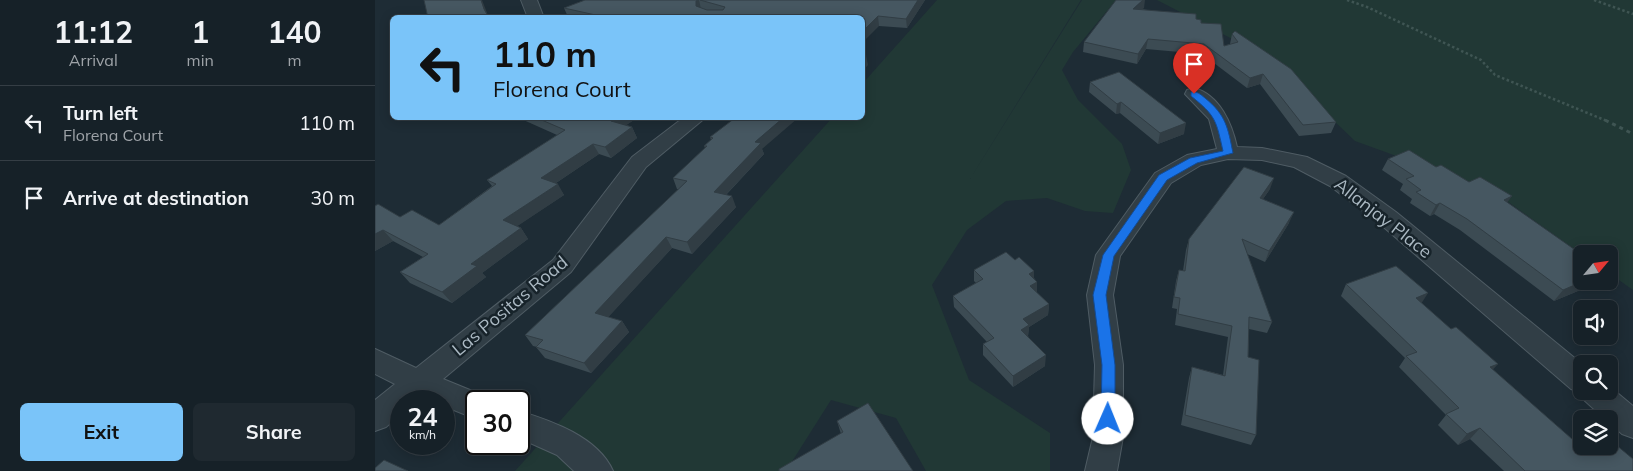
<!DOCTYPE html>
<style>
:root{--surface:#162128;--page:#1f2930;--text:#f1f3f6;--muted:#9ea3a8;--line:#353e45;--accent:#7ac4f9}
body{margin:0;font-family:Mulish,sans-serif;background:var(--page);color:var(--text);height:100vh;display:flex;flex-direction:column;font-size:19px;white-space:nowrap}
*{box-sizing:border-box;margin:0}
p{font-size:16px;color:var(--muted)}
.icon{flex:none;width:28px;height:28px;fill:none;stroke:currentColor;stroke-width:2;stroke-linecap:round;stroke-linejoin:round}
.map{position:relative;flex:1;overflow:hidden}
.side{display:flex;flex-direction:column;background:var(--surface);width:375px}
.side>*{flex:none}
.hud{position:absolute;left:15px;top:15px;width:475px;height:105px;border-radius:8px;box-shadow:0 2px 12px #0003,0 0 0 1px var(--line);background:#7ac4f9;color:#111;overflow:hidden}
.needle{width:32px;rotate:61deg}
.tools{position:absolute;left:1198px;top:245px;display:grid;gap:10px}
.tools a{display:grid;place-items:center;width:45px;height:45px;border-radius:8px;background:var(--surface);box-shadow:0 2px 12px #0003,0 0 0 1px var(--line);font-size:25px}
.speed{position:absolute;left:15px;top:390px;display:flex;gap:10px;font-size:25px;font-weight:700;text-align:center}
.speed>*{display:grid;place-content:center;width:65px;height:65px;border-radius:50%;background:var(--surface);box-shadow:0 2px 12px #0003,0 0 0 1px var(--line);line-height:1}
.speed small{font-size:12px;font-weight:400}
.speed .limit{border:2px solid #111;border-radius:8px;background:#fff;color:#111}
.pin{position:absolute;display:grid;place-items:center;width:42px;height:42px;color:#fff;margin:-51px -21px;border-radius:50% 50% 50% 0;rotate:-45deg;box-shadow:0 0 5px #0007}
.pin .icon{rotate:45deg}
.me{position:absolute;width:55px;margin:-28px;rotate:1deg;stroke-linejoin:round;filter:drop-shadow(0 0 4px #0008)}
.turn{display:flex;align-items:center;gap:18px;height:105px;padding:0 20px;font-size:22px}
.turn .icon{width:65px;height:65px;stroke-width:2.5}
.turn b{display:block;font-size:35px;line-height:42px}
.eta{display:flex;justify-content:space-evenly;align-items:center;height:85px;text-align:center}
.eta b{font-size:30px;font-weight:700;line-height:35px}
.cta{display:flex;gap:10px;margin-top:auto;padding:10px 20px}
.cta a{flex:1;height:58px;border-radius:8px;background:var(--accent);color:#111;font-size:20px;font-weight:700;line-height:58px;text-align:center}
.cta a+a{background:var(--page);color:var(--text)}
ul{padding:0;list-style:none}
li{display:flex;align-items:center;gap:15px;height:75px;padding:0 20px;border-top:1px solid var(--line)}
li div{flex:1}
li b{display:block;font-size:19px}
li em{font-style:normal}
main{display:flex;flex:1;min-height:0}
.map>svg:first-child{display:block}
.green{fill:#213835}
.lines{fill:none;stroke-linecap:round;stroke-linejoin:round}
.minor-casing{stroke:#4f5c64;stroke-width:2}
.path-far1{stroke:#3f5553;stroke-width:2.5;stroke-dasharray:2.5 2.5;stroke-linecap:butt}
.path{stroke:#3f5553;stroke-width:3;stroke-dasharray:4 4;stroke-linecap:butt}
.minor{fill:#313e46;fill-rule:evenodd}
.wall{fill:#3c4b53}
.shaded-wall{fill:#313d44}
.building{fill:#465761;stroke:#313d44}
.route{fill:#1a73e8;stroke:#114b97}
.labels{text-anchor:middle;stroke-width:5;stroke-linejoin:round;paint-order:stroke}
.street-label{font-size:18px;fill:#abb9c3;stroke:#17232a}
</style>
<main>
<section class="side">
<div class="eta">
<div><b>11:12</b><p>Arrival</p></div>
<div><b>1</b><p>min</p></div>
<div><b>140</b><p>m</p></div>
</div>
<ul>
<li><svg class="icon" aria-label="left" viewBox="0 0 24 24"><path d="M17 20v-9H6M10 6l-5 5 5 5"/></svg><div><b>Turn left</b><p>Florena Court</p></div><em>110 m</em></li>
<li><svg class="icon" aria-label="arrive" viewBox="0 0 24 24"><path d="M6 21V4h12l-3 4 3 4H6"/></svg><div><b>Arrive at destination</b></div><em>30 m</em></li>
</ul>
<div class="cta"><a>Exit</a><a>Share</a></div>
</section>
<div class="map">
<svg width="1258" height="471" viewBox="0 0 1258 471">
<rect width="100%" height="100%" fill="#1e2c35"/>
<g class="green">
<path d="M 562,0 L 706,0 L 595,179 L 707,0 L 741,0 L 698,52 L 687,70 L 703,100 L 747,144 L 756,170 L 738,213 L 710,211 L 672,198 L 631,201 L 592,230 L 557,285 L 594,380 L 675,433 L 675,471 L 551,471 L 521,418 L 456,400 L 411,471 L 140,471 L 457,118 L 488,118 L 488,83 Z"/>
<path d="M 782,0 L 1258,0 L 1258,290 L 1234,273 L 1234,254 L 1206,254 L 1118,191 L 980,141 L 892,57 Z"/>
</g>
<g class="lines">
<defs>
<g id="minor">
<path d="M 146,0 L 162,0 L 169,18 L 153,18 Z"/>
<path d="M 819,88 C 845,95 857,124 862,147 L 887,148 L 932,157 L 971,176 L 1021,212 L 1207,364 L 1206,391 L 1234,391 L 1234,386 L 1258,406 L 1258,438 L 1247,434 L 1234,422 L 1234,419 L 1230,419 L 1209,400 L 1205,392 L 1196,389 L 1005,224 L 955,186 L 919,167 L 887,160 L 853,159 L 826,165 L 796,183 L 745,256 L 738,295 L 748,365 L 748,437 L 742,471 L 710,471 L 718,437 L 720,365 L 712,295 L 721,255 L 780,173 L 812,155 L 842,149 L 834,119 L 810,94 L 812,90 Z"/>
<path d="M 308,118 L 330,118 L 271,167 L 196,272 L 68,379 L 112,397 L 114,401 L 101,401 L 101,419 L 69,406 L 69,401 L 58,401 L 47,397 L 42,401 L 26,401 L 26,414 L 11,427 L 0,431 L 0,400 L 20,384 L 0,374 L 0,349 L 41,368 L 178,260 L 257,157 Z"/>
<path d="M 144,411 C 177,421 223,437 238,471 L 199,471 L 182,455 L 144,438 Z"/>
</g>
</defs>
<use href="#minor" class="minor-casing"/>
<g class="path-far1">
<path d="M 972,0 L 992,7 L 1106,60 L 1120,75 L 1232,121"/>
<path d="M 1219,0 L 1258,14"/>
</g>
<path class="path" d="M 1230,120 L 1258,134"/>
<use href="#minor" class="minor"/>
</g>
<g class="wall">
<path d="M 210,0 L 550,0 L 532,28 L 504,26 L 488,18 L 193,17 L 189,8 Z"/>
<path d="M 769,8 L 767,9 L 821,19 L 826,23 L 849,46 L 855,44 L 857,34 L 961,122 L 956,133 L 924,136 L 885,84 L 872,88 L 827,54 L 771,49 L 762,64 L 708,52 L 709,42 Z"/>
<path d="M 715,82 L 809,134 L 783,144 L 745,113 L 741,114 L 714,92 Z"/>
<path d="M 144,118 L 262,118 L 251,125 L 257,127 L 262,138 L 236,158 L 224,154 L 181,183 L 189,195 L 142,226 L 146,228 L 153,239 L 107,273 L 111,277 L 77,303 L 35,283 L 25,272 L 48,257 L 18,241 L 0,251 L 0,206 L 25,217 L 64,225 L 117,186 L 112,180 L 182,135 Z"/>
<path d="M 335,137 L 387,149 L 389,154 L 351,195 L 361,207 L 317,254 L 297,248 L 233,317 L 247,321 L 254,332 L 216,373 L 170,358 L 161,347 L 162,347 L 158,346 L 150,335 L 304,189 L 302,189 L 298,178 L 330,148 L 329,146 L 336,140 Z"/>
<path d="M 1013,159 L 1061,167 L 1094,182 L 1132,203 L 1206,281 L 1223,281 L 1222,283 L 1179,301 L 1085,230 L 1059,214 L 1055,216 L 1035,203 L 1037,199 L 1025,190 L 1028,184 L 1007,170 Z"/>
<path d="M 895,189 L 888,199 L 914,223 L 890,262 L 872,254 L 897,322 L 892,333 L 874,329 L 873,357 L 881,435 L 876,445 L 806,425 L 814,378 L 817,367 L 848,375 L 853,337 L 800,325 L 802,309 L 797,308 L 801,281 L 804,270 L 808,271 L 811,250 L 814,239 Z"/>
<path d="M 640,260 L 659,271 L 659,278 L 662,282 L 662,293 L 674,304 L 673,315 L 654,327 L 653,336 L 670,366 L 638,387 L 608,355 L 608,344 L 612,342 L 579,307 L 578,296 L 601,283 L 599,281 L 599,270 Z"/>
<path d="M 971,284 L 1046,303 L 1118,370 L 1205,446 L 1258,471 L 1129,471 L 1095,439 L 1083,445 L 1063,425 L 1071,415 L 1024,367 L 1030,358 L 966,296 Z"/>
<path d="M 462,421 L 538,471 L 466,434 Z"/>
</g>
<g class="shaded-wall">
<path d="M 106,0 L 107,0 L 114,18 L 109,9 Z"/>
<path d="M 323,0 L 324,0 L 326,9 L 321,6 L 321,1 Z"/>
<path d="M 543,0 L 550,0 L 532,28 L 531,19 Z"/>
<path d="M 768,0 L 770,0 L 769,8 L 757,18 L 758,9 Z"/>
<path d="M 503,16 L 504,26 L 488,42 L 488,31 Z"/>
<path d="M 773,39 L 771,49 L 762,64 L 763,54 Z"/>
<path d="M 491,55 L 493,65 L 488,71 L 488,59 Z"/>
<path d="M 888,74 L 885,84 L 872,88 L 875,78 Z"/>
<path d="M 746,102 L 745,113 L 741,114 L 742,104 Z"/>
<path d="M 242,118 L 262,118 L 241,132 L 236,121 Z"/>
<path d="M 408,118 L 423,118 L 387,149 L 389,154 L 343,203 L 339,192 L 380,142 Z"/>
<path d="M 811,123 L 809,134 L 783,144 L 785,133 Z"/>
<path d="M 257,127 L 262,138 L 236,158 L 230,147 Z"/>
<path d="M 218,144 L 224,154 L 172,189 L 166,178 Z"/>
<path d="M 899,178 L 895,189 L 881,209 L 885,198 Z"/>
<path d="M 183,184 L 189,195 L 135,231 L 128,220 Z"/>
<path d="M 357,196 L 361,207 L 317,254 L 312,242 Z"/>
<path d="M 1137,196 L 1129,207 L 1129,200 Z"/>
<path d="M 1065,203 L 1059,214 L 1055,216 L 1061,205 Z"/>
<path d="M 919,212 L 914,223 L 890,262 L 894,251 Z"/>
<path d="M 146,228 L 153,239 L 107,273 L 111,277 L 77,303 L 67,292 L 96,264 Z"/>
<path d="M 8,230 L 18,241 L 0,251 L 0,234 Z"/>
<path d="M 291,237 L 297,248 L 227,324 L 220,313 Z"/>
<path d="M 659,271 L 659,282 L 654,274 Z"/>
<path d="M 1209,281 L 1223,281 L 1222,283 L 1179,301 L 1188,290 Z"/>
<path d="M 662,282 L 662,293 L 655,286 Z"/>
<path d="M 1053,293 L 1046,304 L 1041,298 Z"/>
<path d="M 674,304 L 673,315 L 654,327 L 653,336 L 646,341 L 646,330 L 648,319 Z"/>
<path d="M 247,321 L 254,332 L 216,373 L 209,363 Z"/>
<path d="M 671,355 L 670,366 L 638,387 L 638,376 Z"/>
<path d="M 1123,364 L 1113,375 L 1115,367 Z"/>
<path d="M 1105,428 L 1095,439 L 1083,445 L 1092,434 Z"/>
</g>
<g class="building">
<path d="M 49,0 L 106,0 L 109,9 L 114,18 L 53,18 Z"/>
<path d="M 210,0 L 323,0 L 321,1 L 321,6 L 332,10 L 348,10 L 350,7 L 325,0 L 543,0 L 531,19 L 503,16 L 488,31 L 488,18 L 234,18 L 189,8 Z"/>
<path d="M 741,0 L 768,0 L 758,9 L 821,14 L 821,19 L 826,20 L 826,23 L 846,24 L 849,46 L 863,42 L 857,34 L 860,31 L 916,69 L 961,122 L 928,125 L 888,74 L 875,78 L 829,44 L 773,39 L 763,54 L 709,42 Z"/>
<path d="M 488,54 L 491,55 L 488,59 Z"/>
<path d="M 744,72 L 811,123 L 785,133 L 746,102 L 742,104 L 715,82 Z"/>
<path d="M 162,118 L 242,118 L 236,121 L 257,127 L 230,147 L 218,144 L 166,178 L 183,184 L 128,220 L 146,228 L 96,264 L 102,266 L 67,292 L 25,272 L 53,254 L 8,230 L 0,234 L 0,206 L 3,204 L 25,217 L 37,210 L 64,225 L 121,184 L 112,180 L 190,130 Z"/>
<path d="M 360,118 L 408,118 L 380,142 L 386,143 L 339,192 L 357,196 L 312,242 L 291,237 L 220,313 L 247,321 L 209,363 L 161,347 L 168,340 L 150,335 L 312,181 L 298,178 L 332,146 L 329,146 L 338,138 L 335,137 Z"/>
<path d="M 1034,150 L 1061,167 L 1066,165 L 1094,182 L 1105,177 L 1137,196 L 1129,200 L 1206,254 L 1206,281 L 1209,281 L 1188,290 L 1092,219 L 1065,203 L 1061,205 L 1041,192 L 1046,190 L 1031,179 L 1039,176 L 1013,159 Z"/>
<path d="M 869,167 L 899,178 L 885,198 L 919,212 L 894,251 L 867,239 L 897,322 L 874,317 L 873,357 L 884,360 L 881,435 L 810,415 L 817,367 L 850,376 L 857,326 L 803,314 L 805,298 L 799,297 L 804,270 L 810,271 L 814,239 Z"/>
<path d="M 631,252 L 640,260 L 644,257 L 659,271 L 654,274 L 662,282 L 655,286 L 674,304 L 648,319 L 654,325 L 646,330 L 671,355 L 638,376 L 608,344 L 619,338 L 578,296 L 608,279 L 599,270 Z"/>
<path d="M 1021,266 L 1053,293 L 1041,298 L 1076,329 L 1081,327 L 1123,364 L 1115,367 L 1205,446 L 1206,445 L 1206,446 L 1234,446 L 1234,439 L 1258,459 L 1258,471 L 1150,471 L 1105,428 L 1092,434 L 1071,414 L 1084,408 L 1031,356 L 1042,352 L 971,284 Z"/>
<path d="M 493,403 L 538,471 L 404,471 L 404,469 L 468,432 L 462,421 Z"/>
<path d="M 9,460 L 33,471 L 0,471 L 0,468 Z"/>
</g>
<path class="route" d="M 816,92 C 822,91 825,94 830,98 C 851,115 853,128 858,153 L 822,163 L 792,180 L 739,256 L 731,295 L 740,365 L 740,419 L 738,424 L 733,426 L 728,424 L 726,419 L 727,365 L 718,295 L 728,255 L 784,175 L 815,158 L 848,151 C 841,120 841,116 816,96 Z"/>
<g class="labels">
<g class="street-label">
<text transform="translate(1008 218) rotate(38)" y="6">Allanjay Place</text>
<text transform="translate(135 306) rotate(-40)" y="6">Las Positas Road</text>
</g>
</g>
</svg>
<div class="tools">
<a><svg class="needle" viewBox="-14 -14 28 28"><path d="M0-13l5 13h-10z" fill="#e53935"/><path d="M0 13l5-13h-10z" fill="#9ea3a8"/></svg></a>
<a><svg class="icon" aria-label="sound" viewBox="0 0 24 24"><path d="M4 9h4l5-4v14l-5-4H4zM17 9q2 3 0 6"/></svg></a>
<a><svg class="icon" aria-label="search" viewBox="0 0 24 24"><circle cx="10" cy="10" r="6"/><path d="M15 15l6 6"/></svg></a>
<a><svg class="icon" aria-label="layers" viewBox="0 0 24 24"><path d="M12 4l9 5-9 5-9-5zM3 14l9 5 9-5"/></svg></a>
</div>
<div class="speed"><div>24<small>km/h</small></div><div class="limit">30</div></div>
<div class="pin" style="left:819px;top:94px;background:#d93025"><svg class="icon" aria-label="arrive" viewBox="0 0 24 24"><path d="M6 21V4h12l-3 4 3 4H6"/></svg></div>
<svg class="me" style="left:733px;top:419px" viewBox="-20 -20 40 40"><circle r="19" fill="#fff"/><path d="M0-13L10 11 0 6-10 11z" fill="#1a73e8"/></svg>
<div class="hud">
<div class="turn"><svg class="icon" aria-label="left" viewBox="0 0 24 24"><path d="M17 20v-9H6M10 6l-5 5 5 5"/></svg><div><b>110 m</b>Florena Court</div></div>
</div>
</div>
</main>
